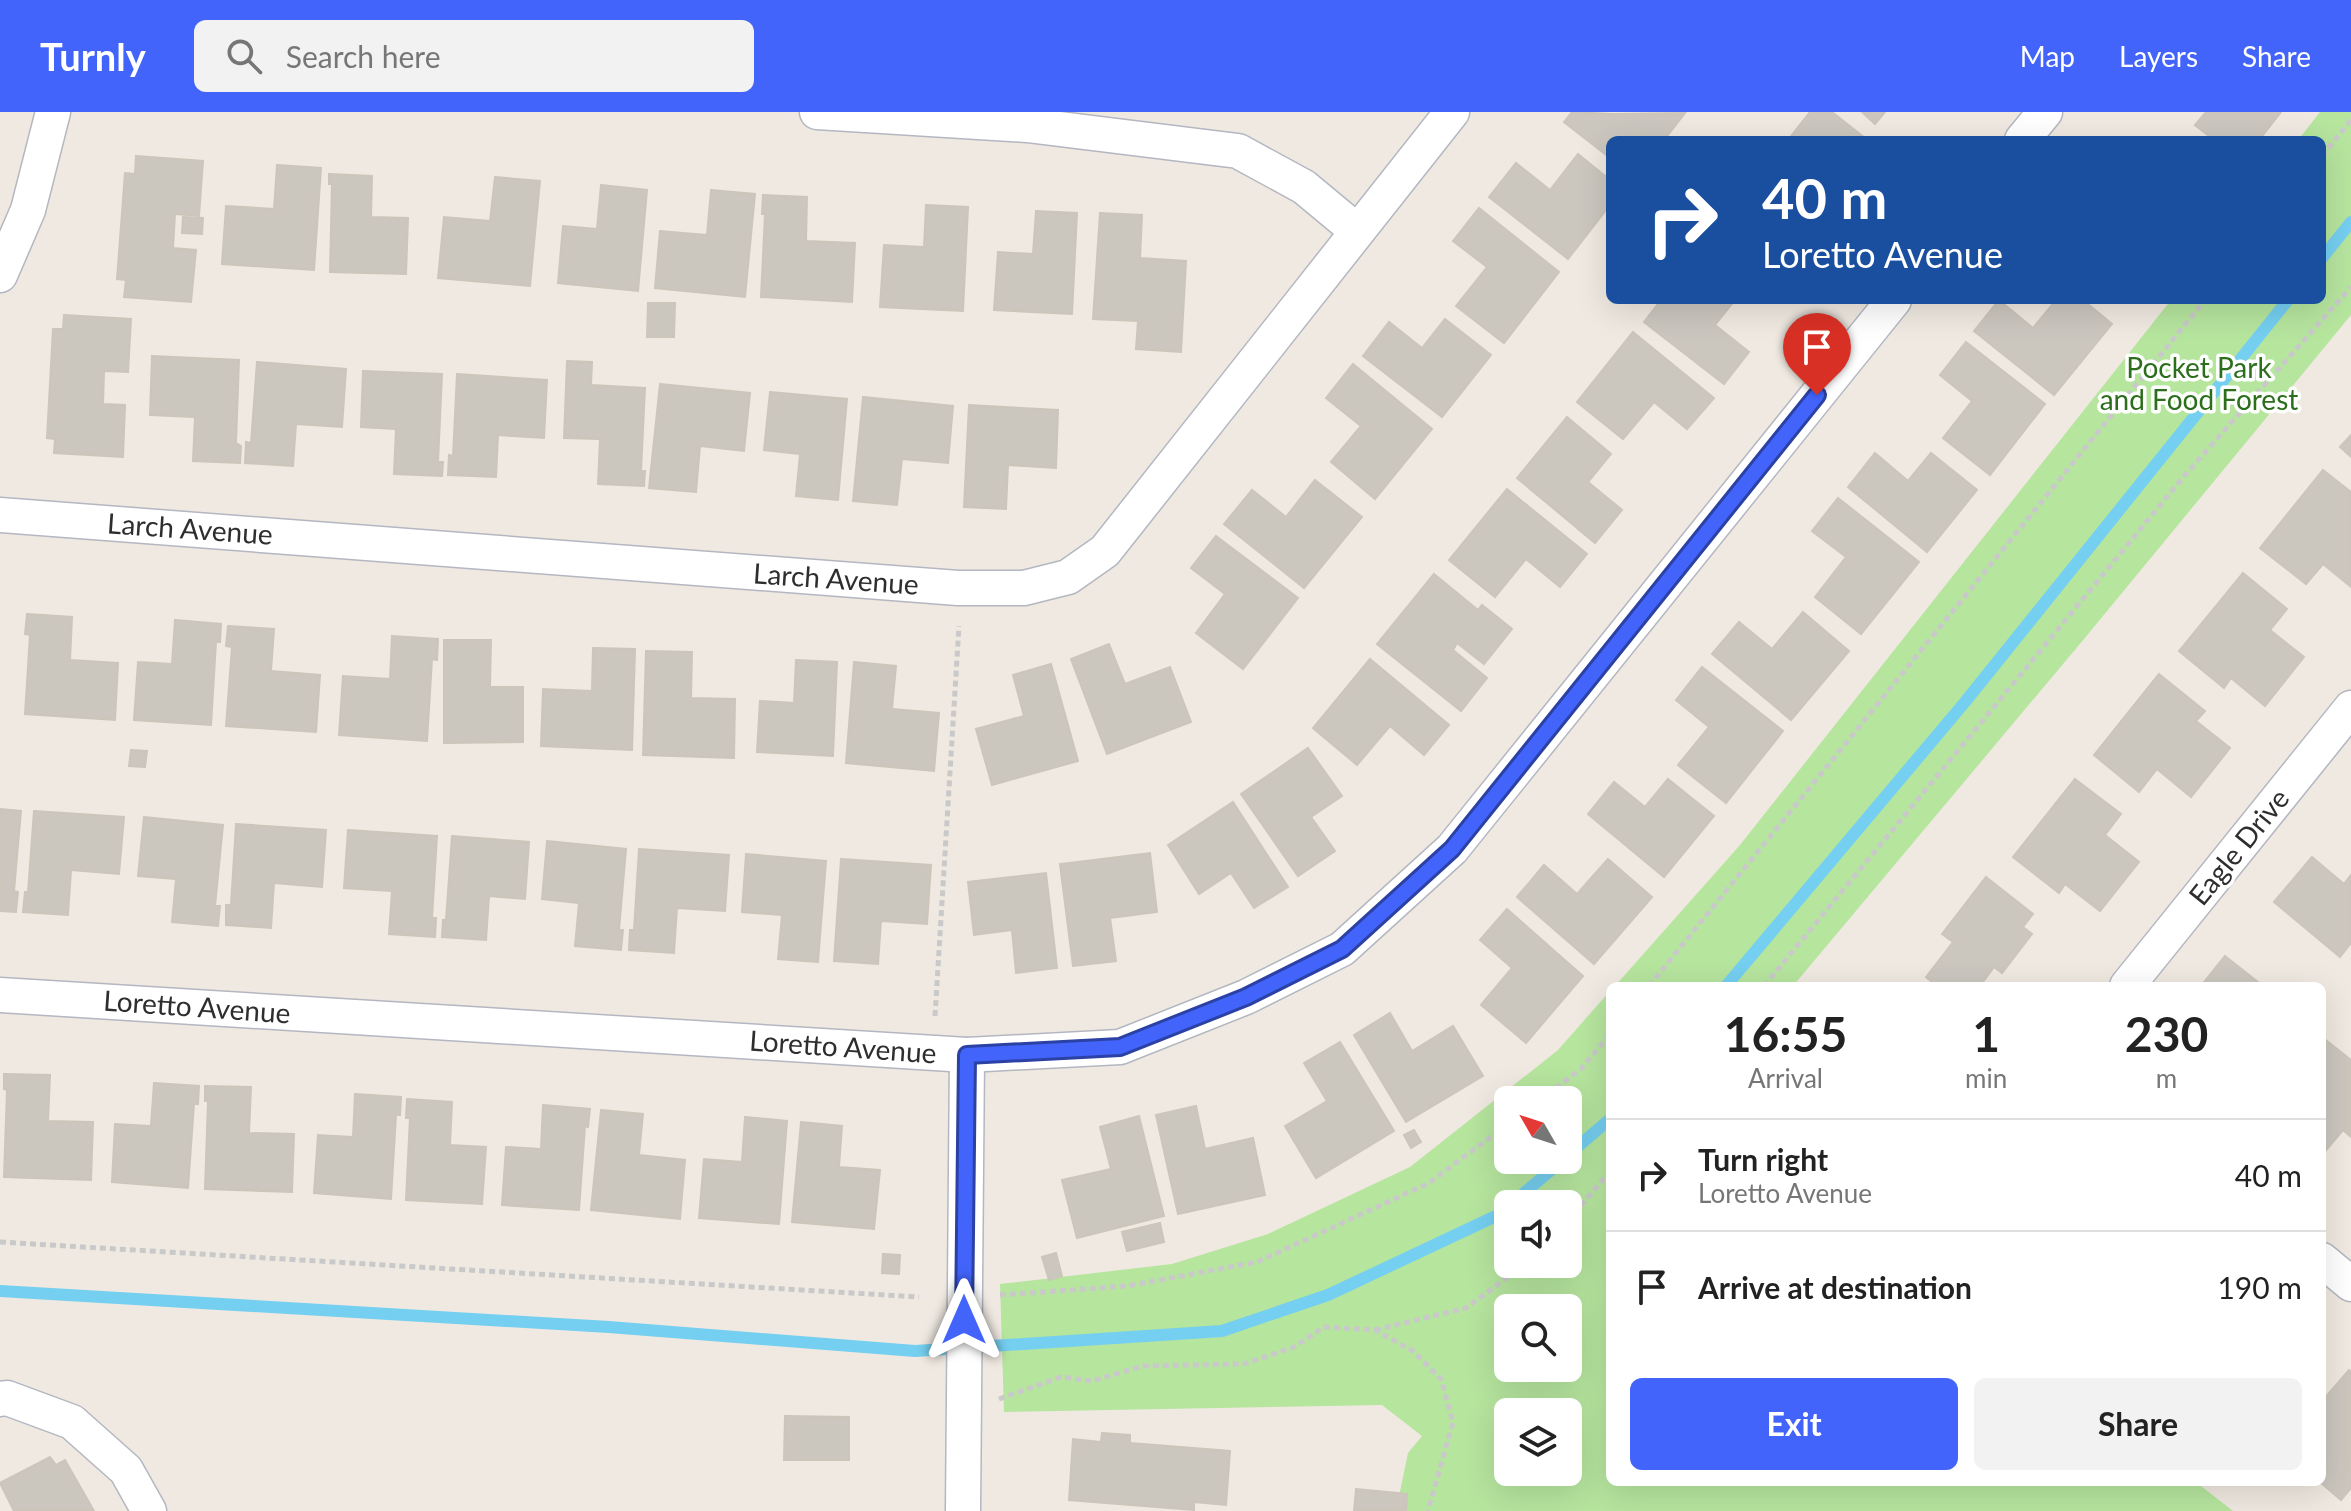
<!DOCTYPE html>
<style>
:root{--surface:#fff;--page:#f2f2f2;--text:#222;--muted:#767676;--line:#e0e0e0;--accent:#4264fb}
body{margin:0;font-family:Lato,sans-serif;background:var(--page);color:var(--text);height:100vh;display:flex;flex-direction:column;font-size:30px;white-space:nowrap}
*{box-sizing:border-box;margin:0}
p{font-size:26px;color:var(--muted)}
.icon{flex:none;width:44px;height:44px;fill:none;stroke:currentColor;stroke-width:2;stroke-linecap:round;stroke-linejoin:round}
.map{position:relative;flex:1;overflow:hidden}
.sheet{position:absolute;left:1606px;top:870px;width:720px;height:504px;display:flex;flex-direction:column;background:var(--surface);border-radius:12px;box-shadow:0 8px 32px #0002}
.sheet>*{flex:none}
.banner{position:absolute;left:1606px;top:24px;width:720px;height:168px;border-radius:12px;box-shadow:0 8px 32px #0002;background:#1a4fa0;color:#fff;overflow:hidden}
.needle{width:52px;rotate:309deg}
.controls{position:absolute;left:1494px;top:974px;display:grid;gap:16px}
.controls a{display:grid;place-items:center;width:88px;height:88px;border-radius:12px;background:var(--surface);box-shadow:0 8px 32px #0002;font-size:40px}
.pin{position:absolute;display:grid;place-items:center;width:68px;height:68px;color:#fff;margin:-82px -34px;border-radius:50% 50% 50% 0;rotate:-45deg;box-shadow:0 0 8px #0007}
.pin .icon{rotate:45deg}
.me{position:absolute;width:88px;margin:-44px;rotate:0deg;stroke-linejoin:round;filter:drop-shadow(0 0 6px #0008)}
.turn{display:flex;align-items:center;gap:28px;height:168px;padding:0 24px;font-size:36px}
.turn .icon{width:104px;height:104px;stroke-width:2.5}
.turn b{display:block;font-size:56px;line-height:68px}
.eta{display:flex;justify-content:space-evenly;align-items:center;height:136px;text-align:center}
.eta b{font-size:48px;font-weight:700;line-height:56px}
.action{display:flex;gap:16px;margin-top:auto;padding:16px 24px}
.action a{flex:1;height:92px;border-radius:12px;background:var(--accent);color:#fff;font-size:32px;font-weight:700;line-height:92px;text-align:center}
.action a+a{background:var(--page);color:var(--text)}
ul{padding:0;list-style:none}
li{display:flex;align-items:center;gap:24px;height:112px;padding:0 24px;border-top:2px solid var(--line)}
li div{flex:1}
li b{display:block;font-size:30px}
li em{font-style:normal}
header{display:flex;align-items:center;gap:48px;box-sizing:border-box;height:112px;padding:0 40px;background:var(--accent);color:#fff}
header strong{font-size:38px}
nav{display:flex;gap:44px;margin-inline-start:auto;font-size:28px}
.search{width:560px;height:72px;background:var(--page);display:flex;align-items:center;gap:20px;box-sizing:border-box;padding:0 28px;border-radius:12px;color:var(--muted);font-size:30px}
.map>svg:first-child{display:block}
.green{fill:#b6e59e;fill-rule:evenodd}
.lines{fill:none;stroke-linecap:round;stroke-linejoin:round}
.stream{stroke:#75cff0;stroke-width:12}
.building{fill:#cbc7bf;stroke:#cbc5ba;stroke-width:2}
.street-casing{stroke:#b4b7c1;stroke-width:37}
.path{stroke:#c9c9c9;stroke-width:5;stroke-dasharray:6 4;stroke-linecap:butt}
.street{stroke:#fff;stroke-width:34}
.route-casing{stroke:#2b41a3;stroke-width:20}
.route{stroke:#4264fb;stroke-width:14}
.labels{text-anchor:middle;stroke-width:7;stroke-linejoin:round;paint-order:stroke}
.park-label{font-size:28px;fill:#2c6e1b;stroke:#fff}
.street-label{font-size:28px;fill:#2e2e2e;stroke:#fff}
</style>
<header>
<strong>Turnly</strong>
<div class="search"><svg class="icon" aria-label="search" viewBox="0 0 24 24"><circle cx="10" cy="10" r="6"/><path d="M15 15l6 6"/></svg>Search here</div>
<nav><a>Map</a><a>Layers</a><a>Share</a></nav>
</header>
<div class="map">
<svg width="2351" height="1399" viewBox="0 0 2351 1399">
<rect width="100%" height="100%" fill="#efe9e1"/>
<g class="green">
<path d="M 2320,0 L 2351,0 L 2351,203 L 2084,527 L 1793,874 L 1615,874 L 1740,733 L 2171,188 L 2322,188 L 2322,28 L 2298,28 Z"/>
<path d="M 1610,879 L 1610,1370 L 2196,1370 L 2233,1399 L 1396,1399 L 1408,1341 L 1422,1324 L 1382,1293 L 1004,1300 L 1000,1172 L 1172,1152 L 1268,1122 L 1410,1055 L 1558,938 ZM 1508,988 L 1568,988 L 1568,1048 L 1508,1048 ZM 1508,1092 L 1568,1092 L 1568,1152 L 1508,1152 ZM 1508,1196 L 1568,1196 L 1568,1256 L 1508,1256 ZM 1508,1300 L 1568,1300 L 1568,1360 L 1508,1360 Z"/>
</g>
<g class="lines">
<g class="stream">
<path d="M 2322,146 L 2351,110"/>
<path d="M 1726,874 L 1965,590 L 2288,188"/>
<path d="M 1568,1043 L 1610,1007"/>
<path d="M 1511,1092 L 1563,1048"/>
<path d="M 0,1179 L 609,1215 L 915,1239 L 1222,1219 L 1328,1183 L 1496,1104 L 1508,1095"/>
</g>
</g>
<g class="building">
<path d="M 1572,0 L 1612,2 L 1685,1 L 1664,28 L 1610,28 L 1610,46 L 1564,10 Z"/>
<path d="M 1810,0 L 1832,0 L 1865,26 L 1788,28 Z"/>
<path d="M 1862,0 L 1885,0 L 1875,12 Z"/>
<path d="M 2206,0 L 2281,0 L 2259,28 L 2214,28 L 2195,13 Z"/>
<path d="M 1578,42 L 1610,68 L 1610,93 L 1568,147 L 1489,85 L 1516,51 L 1550,78 Z"/>
<path d="M 136,44 L 203,49 L 199,104 L 175,102 L 173,136 L 196,138 L 191,190 L 124,185 L 126,168 L 117,167 L 125,61 L 135,62 Z"/>
<path d="M 277,53 L 321,56 L 314,158 L 222,152 L 226,94 L 274,97 Z"/>
<path d="M 329,62 L 372,64 L 371,105 L 408,106 L 406,162 L 330,160 L 332,72 L 329,72 Z"/>
<path d="M 495,65 L 540,69 L 530,174 L 438,166 L 444,105 L 490,109 Z"/>
<path d="M 601,73 L 647,78 L 638,179 L 558,171 L 563,114 L 597,117 Z"/>
<path d="M 711,78 L 755,82 L 745,185 L 655,176 L 660,119 L 707,123 Z"/>
<path d="M 763,83 L 807,85 L 806,129 L 855,131 L 852,190 L 761,185 L 765,102 L 762,102 Z"/>
<path d="M 926,93 L 968,95 L 963,199 L 880,195 L 884,133 L 924,135 Z"/>
<path d="M 1479,96 L 1559,160 L 1504,231 L 1456,194 L 1487,155 L 1453,129 Z"/>
<path d="M 1036,99 L 1077,101 L 1072,202 L 994,198 L 998,140 L 1033,142 Z"/>
<path d="M 1100,101 L 1142,103 L 1140,146 L 1186,149 L 1181,240 L 1136,237 L 1138,209 L 1093,207 Z"/>
<path d="M 183,105 L 203,106 L 202,122 L 182,121 Z"/>
<path d="M 1661,188 L 1735,188 L 1715,213 L 1749,240 L 1724,272 L 1644,210 Z"/>
<path d="M 1999,188 L 2033,216 L 2056,188 L 2083,188 L 2112,212 L 2054,283 L 1974,219 Z"/>
<path d="M 648,191 L 675,191 L 674,225 L 647,225 Z"/>
<path d="M 64,203 L 131,207 L 128,260 L 104,259 L 103,292 L 125,293 L 123,345 L 54,341 L 55,327 L 47,326 L 53,217 L 63,217 Z"/>
<path d="M 1445,207 L 1491,243 L 1442,305 L 1363,244 L 1389,210 L 1422,236 Z"/>
<path d="M 1633,220 L 1714,286 L 1687,317 L 1654,290 L 1623,327 L 1577,290 Z"/>
<path d="M 1966,230 L 2045,292 L 1990,363 L 1943,326 L 1972,289 L 1940,263 Z"/>
<path d="M 152,244 L 239,248 L 236,331 L 241,334 L 240,351 L 193,349 L 195,305 L 150,303 Z"/>
<path d="M 567,249 L 592,250 L 591,273 L 645,276 L 641,359 L 645,359 L 644,374 L 598,372 L 600,327 L 564,326 Z"/>
<path d="M 257,250 L 346,257 L 342,315 L 296,312 L 293,354 L 245,351 L 246,330 L 251,331 Z"/>
<path d="M 1353,252 L 1432,317 L 1375,387 L 1331,350 L 1361,314 L 1326,286 Z"/>
<path d="M 363,259 L 442,262 L 438,350 L 443,350 L 442,364 L 394,362 L 396,317 L 361,315 Z"/>
<path d="M 457,262 L 547,268 L 544,326 L 498,323 L 496,365 L 448,363 L 449,343 L 453,344 Z"/>
<path d="M 660,272 L 750,281 L 744,339 L 700,334 L 696,380 L 649,376 Z"/>
<path d="M 770,280 L 847,287 L 838,388 L 796,384 L 800,342 L 764,338 Z"/>
<path d="M 863,285 L 953,294 L 948,351 L 902,347 L 897,393 L 853,389 Z"/>
<path d="M 969,293 L 1058,298 L 1056,356 L 1008,353 L 1006,397 L 964,395 Z"/>
<path d="M 1567,305 L 1611,342 L 1588,370 L 1622,398 L 1595,431 L 1517,366 Z"/>
<path d="M 2351,323 L 2351,345 L 2340,335 Z"/>
<path d="M 1875,341 L 1908,369 L 1931,341 L 1977,378 L 1927,440 L 1848,375 Z"/>
<path d="M 2323,358 L 2351,380 L 2351,475 L 2323,452 L 2306,472 L 2260,436 Z"/>
<path d="M 1315,368 L 1362,405 L 1304,476 L 1224,412 L 1252,378 L 1286,405 Z"/>
<path d="M 1507,377 L 1587,442 L 1560,475 L 1526,447 L 1495,485 L 1449,448 Z"/>
<path d="M 1838,386 L 1919,450 L 1861,522 L 1815,485 L 1846,445 L 1812,419 Z"/>
<path d="M 1216,424 L 1298,486 L 1243,557 L 1196,521 L 1225,482 L 1191,456 Z"/>
<path d="M 2243,461 L 2287,497 L 2270,518 L 2304,545 L 2265,594 L 2231,566 L 2224,576 L 2179,539 Z"/>
<path d="M 1434,462 L 1478,498 L 1482,493 L 1512,517 L 1484,552 L 1457,531 L 1453,538 L 1487,566 L 1461,599 L 1377,532 Z"/>
<path d="M 1803,500 L 1849,539 L 1791,608 L 1712,542 L 1739,510 L 1772,537 Z"/>
<path d="M 27,502 L 72,505 L 70,548 L 118,551 L 115,608 L 25,602 L 30,523 L 25,522 Z"/>
<path d="M 175,508 L 221,512 L 220,530 L 216,530 L 211,613 L 134,608 L 138,550 L 172,552 Z"/>
<path d="M 228,514 L 274,517 L 271,559 L 320,563 L 316,620 L 226,614 L 232,535 L 226,534 Z"/>
<path d="M 392,524 L 438,527 L 437,548 L 432,547 L 427,629 L 339,623 L 343,564 L 390,567 Z"/>
<path d="M 444,528 L 491,528 L 490,575 L 523,575 L 523,630 L 444,631 Z"/>
<path d="M 1109,532 L 1125,572 L 1170,555 L 1191,610 L 1107,642 L 1071,547 Z"/>
<path d="M 593,536 L 635,537 L 632,638 L 541,634 L 543,577 L 592,579 Z"/>
<path d="M 646,539 L 692,540 L 691,586 L 735,587 L 734,646 L 643,643 Z"/>
<path d="M 1370,547 L 1449,613 L 1424,643 L 1390,614 L 1357,653 L 1313,616 Z"/>
<path d="M 796,548 L 837,550 L 833,644 L 757,640 L 760,589 L 794,591 Z"/>
<path d="M 854,550 L 896,554 L 892,597 L 939,601 L 934,659 L 846,651 Z"/>
<path d="M 1051,552 L 1078,649 L 992,673 L 976,617 L 1024,604 L 1013,563 Z"/>
<path d="M 1702,555 L 1783,619 L 1726,691 L 1678,653 L 1709,615 L 1676,588 Z"/>
<path d="M 2159,562 L 2205,599 L 2196,609 L 2230,636 L 2191,685 L 2157,657 L 2139,680 L 2094,643 Z"/>
<path d="M 1308,636 L 1342,684 L 1311,705 L 1335,739 L 1298,764 L 1241,682 Z"/>
<path d="M 131,638 L 147,639 L 145,655 L 129,654 Z"/>
<path d="M 1668,667 L 1714,704 L 1664,765 L 1588,702 L 1614,670 L 1645,695 Z"/>
<path d="M 2075,667 L 2121,702 L 2105,723 L 2139,750 L 2100,799 L 2065,772 L 2059,781 L 2013,745 Z"/>
<path d="M 1233,690 L 1288,775 L 1254,796 L 1231,761 L 1199,782 L 1168,733 Z"/>
<path d="M 0,697 L 21,699 L 14,779 L 18,780 L 16,800 L 0,799 Z"/>
<path d="M 34,699 L 124,705 L 119,762 L 71,758 L 68,803 L 23,800 L 25,780 L 28,780 Z"/>
<path d="M 144,705 L 223,713 L 215,794 L 220,794 L 218,814 L 172,810 L 176,767 L 138,764 Z"/>
<path d="M 236,712 L 326,718 L 322,775 L 274,771 L 271,816 L 226,813 L 226,793 L 231,793 Z"/>
<path d="M 348,718 L 437,724 L 432,806 L 436,806 L 435,825 L 389,822 L 392,779 L 344,776 Z"/>
<path d="M 452,724 L 529,730 L 525,787 L 489,784 L 486,828 L 442,825 L 443,808 L 446,808 Z"/>
<path d="M 547,729 L 626,737 L 619,818 L 623,818 L 621,838 L 575,834 L 579,791 L 542,787 Z"/>
<path d="M 639,737 L 729,743 L 725,799 L 677,796 L 674,841 L 629,838 L 630,818 L 634,818 Z"/>
<path d="M 1150,741 L 1157,800 L 1110,806 L 1116,849 L 1073,854 L 1060,752 Z"/>
<path d="M 746,742 L 826,749 L 818,850 L 778,847 L 782,803 L 742,800 Z"/>
<path d="M 2312,745 L 2344,772 L 2351,763 L 2351,831 L 2340,845 L 2274,790 Z"/>
<path d="M 841,747 L 931,753 L 927,812 L 881,809 L 878,852 L 834,849 Z"/>
<path d="M 1608,747 L 1652,785 L 1594,852 L 1517,785 L 1544,753 L 1577,782 Z"/>
<path d="M 1046,761 L 1057,856 L 1016,861 L 1012,818 L 974,823 L 968,770 Z"/>
<path d="M 1986,765 L 2033,802 L 2023,815 L 2032,822 L 2002,861 L 1994,855 L 1980,874 L 1937,874 L 1926,865 L 1953,830 L 1942,822 Z"/>
<path d="M 1507,797 L 1583,864 L 1526,931 L 1481,893 L 1512,856 L 1480,828 Z"/>
<path d="M 2225,844 L 2263,874 L 2201,874 Z"/>
<path d="M 1390,901 L 1412,939 L 1453,914 L 1483,964 L 1406,1010 L 1354,923 Z"/>
<path d="M 2322,925 L 2351,948 L 2351,1025 L 2343,1018 L 2322,1043 Z"/>
<path d="M 1340,930 L 1394,1019 L 1316,1066 L 1285,1014 L 1327,989 L 1304,951 Z"/>
<path d="M 4,962 L 50,963 L 48,1009 L 93,1010 L 91,1068 L 4,1065 L 7,978 L 4,977 Z"/>
<path d="M 154,971 L 199,974 L 198,992 L 194,992 L 188,1076 L 112,1070 L 115,1012 L 151,1014 Z"/>
<path d="M 205,974 L 251,975 L 249,1021 L 294,1022 L 292,1080 L 205,1077 L 208,989 L 205,989 Z"/>
<path d="M 355,982 L 401,985 L 400,1003 L 396,1003 L 391,1087 L 314,1081 L 318,1023 L 353,1025 Z"/>
<path d="M 407,987 L 452,990 L 450,1033 L 486,1035 L 482,1092 L 406,1088 L 410,1006 L 406,1006 Z"/>
<path d="M 543,993 L 590,997 L 588,1015 L 585,1014 L 579,1098 L 502,1093 L 506,1035 L 541,1037 Z"/>
<path d="M 1196,994 L 1205,1037 L 1253,1026 L 1265,1083 L 1178,1102 L 1156,1003 Z"/>
<path d="M 601,998 L 643,1002 L 639,1043 L 685,1048 L 680,1107 L 591,1098 Z"/>
<path d="M 1139,1004 L 1164,1104 L 1077,1126 L 1062,1068 L 1111,1057 L 1100,1015 Z"/>
<path d="M 745,1005 L 787,1009 L 779,1112 L 699,1106 L 704,1047 L 742,1050 Z"/>
<path d="M 801,1010 L 842,1014 L 839,1055 L 880,1058 L 874,1117 L 792,1110 Z"/>
<path d="M 1414,1018 L 1421,1030 L 1411,1036 L 1404,1023 Z"/>
<path d="M 1160,1111 L 1164,1130 L 1127,1139 L 1122,1120 Z"/>
<path d="M 1056,1141 L 1062,1164 L 1049,1168 L 1042,1145 Z"/>
<path d="M 883,1142 L 900,1143 L 899,1162 L 882,1161 Z"/>
<path d="M 2349,1258 L 2351,1260 L 2351,1376 L 2341,1388 L 2320,1370 L 2322,1370 L 2322,1289 Z"/>
<path d="M 785,1304 L 849,1305 L 849,1348 L 784,1348 Z"/>
<path d="M 1102,1321 L 1130,1323 L 1130,1331 L 1230,1339 L 1226,1393 L 1194,1390 L 1194,1398 L 1069,1388 L 1073,1327 L 1101,1330 Z"/>
<path d="M 50,1345 L 56,1353 L 65,1348 L 94,1399 L 14,1399 L 0,1371 Z"/>
<path d="M 1356,1377 L 1407,1382 L 1406,1399 L 1354,1399 Z"/>
</g>
<g class="lines">
<defs>
<g id="street">
<path d="M 817,0 L 1027,13 L 1238,39 L 1304,75 L 1357,119"/>
<path d="M 2022,28 L 2045,0"/>
<path d="M 0,163 L 28,98 L 53,0"/>
<path d="M 0,403 L 958,476 L 1024,476 L 1068,465 L 1105,439 L 1452,0"/>
<path d="M 2127,874 L 2351,596"/>
<path d="M 0,883 L 967,943 L 1120,935 L 1246,885 L 1342,837 L 1452,737 L 1894,188"/>
<path d="M 2322,1148 L 2351,1172"/>
<path d="M 0,1287 L 7,1286 L 72,1310 L 126,1358 L 149,1399"/>
<path d="M 963,1399 L 967,943"/>
</g>
</defs>
<use href="#street" class="street-casing"/>
<g class="path">
<path d="M 2322,44 L 2351,8"/>
<path d="M 1649,874 L 2205,188"/>
<path d="M 1764,874 L 2185,363 L 2351,175"/>
<path d="M 935,904 L 959,514"/>
<path d="M 1540,988 L 1581,957 L 1610,922"/>
<path d="M 1568,1109 L 1610,1059"/>
<path d="M 0,1130 L 919,1185"/>
<path d="M 1000,1183 L 1127,1174 L 1257,1150 L 1429,1071 L 1508,1012"/>
<path d="M 1375,1218 L 1466,1196 L 1525,1152"/>
<path d="M 999,1287 L 1061,1265 L 1092,1269 L 1143,1254 L 1244,1252 L 1294,1235 L 1324,1215 L 1375,1218 L 1413,1239 L 1441,1267 L 1453,1310 L 1428,1399"/>
</g>
<use href="#street" class="street"/>
</g>
<g class="lines">
<defs>
<path id="route" d="M 964,1208 L 967,943 L 1120,935 L 1246,885 L 1342,837 L 1452,737 L 1817,283"/>
</defs>
<use href="#route" class="route-casing"/>
<use href="#route" class="route"/>
</g>
<g class="labels">
<g class="park-label">
<text x="2199" y="266">Pocket Park<tspan x="2199" dy="32">and Food Forest</tspan></text>
</g>
<g class="street-label">
<text transform="translate(190 417) rotate(4)" y="10">Larch Avenue</text>
<text transform="translate(836 467) rotate(4)" y="10">Larch Avenue</text>
<text transform="translate(2239 735) rotate(-51)" y="10">Eagle Drive</text>
<text transform="translate(197 895) rotate(4)" y="10">Loretto Avenue</text>
<text transform="translate(843 935) rotate(4)" y="10">Loretto Avenue</text>
</g>
</g>
</svg>
<div class="controls">
<a><svg class="needle" viewBox="-14 -14 28 28"><path d="M0-13l5 13h-10z" fill="#e53935"/><path d="M0 13l5-13h-10z" fill="#767676"/></svg></a>
<a><svg class="icon" aria-label="sound" viewBox="0 0 24 24"><path d="M4 9h4l5-4v14l-5-4H4zM17 9q2 3 0 6"/></svg></a>
<a><svg class="icon" aria-label="search" viewBox="0 0 24 24"><circle cx="10" cy="10" r="6"/><path d="M15 15l6 6"/></svg></a>
<a><svg class="icon" aria-label="layers" viewBox="0 0 24 24"><path d="M12 4l9 5-9 5-9-5zM3 14l9 5 9-5"/></svg></a>
</div>
<div class="pin" style="left:1817px;top:283px;background:#d93025"><svg class="icon" aria-label="arrive" viewBox="0 0 24 24"><path d="M6 21V4h12l-3 4 3 4H6"/></svg></div>
<svg class="me" style="left:964px;top:1208px" viewBox="-20 -20 40 40"><path d="M0-17L14 15 0 8-14 15z" fill="#4264fb" stroke="#fff" stroke-width="4"/></svg>
<div class="banner">
<div class="turn"><svg class="icon" aria-label="right" viewBox="0 0 24 24"><path d="M7 20v-9h11M14 6l5 5-5 5"/></svg><div><b>40 m</b>Loretto Avenue</div></div>
</div>
<section class="sheet">
<div class="eta">
<div><b>16:55</b><p>Arrival</p></div>
<div><b>1</b><p>min</p></div>
<div><b>230</b><p>m</p></div>
</div>
<ul>
<li><svg class="icon" aria-label="right" viewBox="0 0 24 24"><path d="M7 20v-9h11M14 6l5 5-5 5"/></svg><div><b>Turn right</b><p>Loretto Avenue</p></div><em>40 m</em></li>
<li><svg class="icon" aria-label="arrive" viewBox="0 0 24 24"><path d="M6 21V4h12l-3 4 3 4H6"/></svg><div><b>Arrive at destination</b></div><em>190 m</em></li>
</ul>
<div class="action"><a>Exit</a><a>Share</a></div>
</section>
</div>
